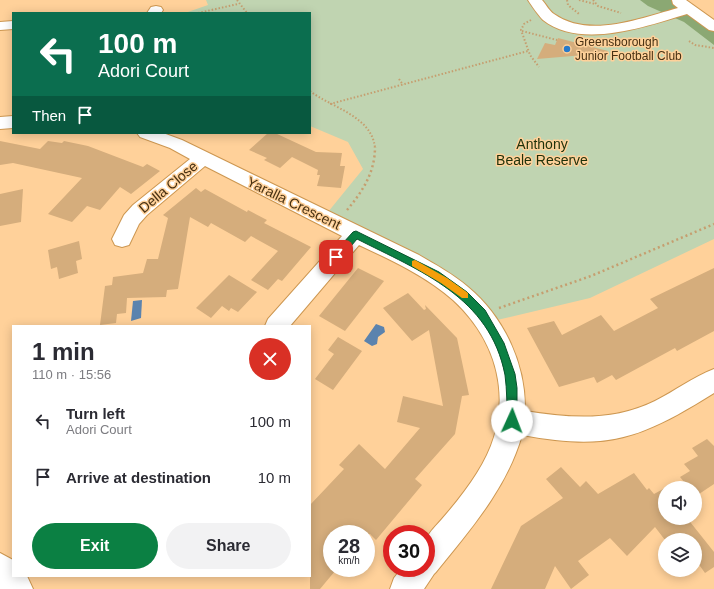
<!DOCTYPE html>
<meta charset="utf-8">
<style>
:root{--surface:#fff;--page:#f2f2f3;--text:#2b2b33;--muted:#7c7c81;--accent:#0b8043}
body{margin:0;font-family:Arial,sans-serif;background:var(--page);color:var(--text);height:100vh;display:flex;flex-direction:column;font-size:15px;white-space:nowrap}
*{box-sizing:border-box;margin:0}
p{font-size:13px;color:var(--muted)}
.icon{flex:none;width:22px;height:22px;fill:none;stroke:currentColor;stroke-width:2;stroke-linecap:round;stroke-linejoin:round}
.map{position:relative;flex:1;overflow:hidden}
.panel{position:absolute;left:12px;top:325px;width:299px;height:252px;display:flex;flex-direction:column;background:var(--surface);border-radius:0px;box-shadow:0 2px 10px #0003}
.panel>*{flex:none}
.hud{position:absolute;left:12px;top:12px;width:299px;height:122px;border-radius:0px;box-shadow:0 2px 10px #0003;background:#0b6e4f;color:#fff;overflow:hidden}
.tools{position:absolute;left:658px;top:481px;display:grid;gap:8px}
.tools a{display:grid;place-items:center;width:44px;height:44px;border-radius:50%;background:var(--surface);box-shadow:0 2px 10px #0003;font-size:20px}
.speed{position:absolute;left:323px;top:525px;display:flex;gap:8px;font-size:20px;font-weight:700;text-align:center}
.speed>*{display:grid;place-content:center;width:52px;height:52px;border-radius:50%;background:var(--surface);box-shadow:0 2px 10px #0003;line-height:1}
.speed small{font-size:10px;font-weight:400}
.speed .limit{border:6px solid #d22;background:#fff;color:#111}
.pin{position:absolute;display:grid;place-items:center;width:34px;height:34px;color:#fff;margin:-17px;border-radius:8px;box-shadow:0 2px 6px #0006}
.me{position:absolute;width:44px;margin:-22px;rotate:2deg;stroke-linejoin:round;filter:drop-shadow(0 0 3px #0008)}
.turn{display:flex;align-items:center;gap:14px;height:84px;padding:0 20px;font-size:18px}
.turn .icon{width:52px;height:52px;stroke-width:2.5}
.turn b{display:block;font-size:28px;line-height:34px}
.then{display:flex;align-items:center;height:38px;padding:0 20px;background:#0003;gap:8px;font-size:15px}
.round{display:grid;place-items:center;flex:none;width:42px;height:42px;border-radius:21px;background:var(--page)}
.overview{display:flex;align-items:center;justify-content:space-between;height:68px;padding:0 20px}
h1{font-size:24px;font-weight:700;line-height:30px}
.button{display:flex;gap:8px;margin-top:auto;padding:8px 20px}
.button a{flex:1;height:46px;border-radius:24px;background:var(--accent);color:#fff;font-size:16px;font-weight:700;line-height:46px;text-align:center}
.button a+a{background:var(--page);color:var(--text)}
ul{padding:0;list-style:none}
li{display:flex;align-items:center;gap:12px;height:56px;padding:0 20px}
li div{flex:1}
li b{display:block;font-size:15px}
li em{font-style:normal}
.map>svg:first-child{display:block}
.green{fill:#c0d4b1}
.forest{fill:#8ba873}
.water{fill:#5b83ae}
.building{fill:#d5ad7c}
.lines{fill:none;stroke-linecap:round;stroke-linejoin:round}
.minor-casing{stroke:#cd9751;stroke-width:2}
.path-far1{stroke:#c59e6f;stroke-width:2;stroke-dasharray:1.5 2;stroke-linecap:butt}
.path{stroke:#c59e6f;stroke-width:2.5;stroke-dasharray:2 3;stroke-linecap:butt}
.minor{fill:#fff;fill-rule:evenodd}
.route{fill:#0b8043;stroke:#07532c}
.slow{fill:#f59e0b}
.poi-dot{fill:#297ac9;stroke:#ffd19a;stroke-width:1.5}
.labels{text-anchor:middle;stroke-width:3;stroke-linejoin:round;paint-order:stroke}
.far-poi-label{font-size:12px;fill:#483113;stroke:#ffd19a;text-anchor:start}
.park-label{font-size:14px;fill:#1e310a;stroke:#ffd19a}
.street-label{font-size:14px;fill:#483113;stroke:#ffd19a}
</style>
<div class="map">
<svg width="714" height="589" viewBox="0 0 714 589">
<rect width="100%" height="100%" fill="#ffd19a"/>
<path class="green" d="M 206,0 L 671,0 L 714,31 L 714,239 L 590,298 L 497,320 L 328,212 L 363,169 L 348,142 L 310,126 L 310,13 L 185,13 L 208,5 Z"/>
<path class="forest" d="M 640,0 L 671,0 L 714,31 L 714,45 L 684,22 L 648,6 Z"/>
<g class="water">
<path d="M 142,300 L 141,318 L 131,321 L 133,301 Z"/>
<path d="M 376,324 L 384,327 L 385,332 L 378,337 L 377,344 L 372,346 L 364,341 Z"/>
</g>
<g class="building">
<path d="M 558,38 L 608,51 L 608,53 L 537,59 L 545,43 L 555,45 Z"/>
<path d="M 268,133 L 275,133 L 316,152 L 342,153 L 340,166 L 345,166 L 341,188 L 317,186 L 320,175 L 317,175 L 318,170 L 292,157 L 280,168 L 264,160 L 267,158 L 249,150 Z"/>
<path d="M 0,141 L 40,149 L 48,141 L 62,143 L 64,141 L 88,146 L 143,167 L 147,164 L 160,171 L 131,194 L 120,187 L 100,210 L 87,206 L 72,222 L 48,214 L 82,178 L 13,163 L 0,165 Z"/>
<path d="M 196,188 L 201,192 L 205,189 L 247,212 L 248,210 L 267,220 L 264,223 L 311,247 L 282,281 L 278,279 L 268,290 L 251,280 L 278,251 L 251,236 L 245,242 L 211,223 L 208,227 L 190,217 L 178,289 L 167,290 L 166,297 L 127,298 L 126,313 L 117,314 L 116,323 L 100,325 L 105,286 L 112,285 L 113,277 L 143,273 L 147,259 L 158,259 L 168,218 L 163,215 Z"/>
<path d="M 23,189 L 21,222 L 0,226 L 0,194 Z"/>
<path d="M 79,241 L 82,259 L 76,261 L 78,273 L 59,279 L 57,267 L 51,269 L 48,250 Z"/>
<path d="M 358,268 L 384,281 L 345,331 L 319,316 Z"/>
<path d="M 714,268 L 714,331 L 677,351 L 675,348 L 616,380 L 612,375 L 597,383 L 594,377 L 559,387 L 527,328 L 554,321 L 562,335 L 601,315 L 614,331 L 658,308 L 650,299 Z"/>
<path d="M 229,275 L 257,292 L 238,312 L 231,308 L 229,311 L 222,306 L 211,318 L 196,308 Z"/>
<path d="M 408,293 L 424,310 L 426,309 L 425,305 L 457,338 L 469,395 L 462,396 L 455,434 L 415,479 L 422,485 L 376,540 L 370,534 L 332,534 L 332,568 L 335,571 L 320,589 L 310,589 L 310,505 L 344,469 L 339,465 L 359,444 L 385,469 L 420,428 L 397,422 L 403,396 L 443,406 L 429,330 L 412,341 L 383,308 Z"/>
<path d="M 338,337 L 362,351 L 333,390 L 315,379 L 334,354 L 328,350 Z"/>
<path d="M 707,439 L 714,446 L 714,484 L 696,496 L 695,488 L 689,488 L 680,477 L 690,471 L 684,464 L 698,456 L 692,448 Z"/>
<path d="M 561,467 L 580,487 L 586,481 L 598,494 L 634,473 L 647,490 L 649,488 L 654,494 L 665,488 L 665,518 L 687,518 L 714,552 L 714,567 L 705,573 L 695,559 L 695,540 L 665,540 L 655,527 L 627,556 L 610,538 L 578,561 L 589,575 L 571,589 L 555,566 L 545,589 L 491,589 L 521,526 L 563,498 L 546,479 Z"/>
</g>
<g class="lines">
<defs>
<g id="minor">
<path d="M 528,0 L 542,0 C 546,4 549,11 554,14 C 589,39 641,18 678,8 L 673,4 L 672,0 L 686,0 L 714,20 L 714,31 L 709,30 L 687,14 C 647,26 581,50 543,20 C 538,15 532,6 528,0 Z"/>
<path d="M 156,6 L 161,7 L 163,10 L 161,13 L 147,13 L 151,7 Z"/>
<path d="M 13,21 L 13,29 L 0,30 L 0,22 Z"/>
<path d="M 13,116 L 13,128 L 0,129 L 0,117 Z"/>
<path d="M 137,133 L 163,133 L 182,140 L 419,255 C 436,265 453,274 468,287 C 504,317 526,364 525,411 C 569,418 613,422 655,401 C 675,391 693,377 714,369 L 714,393 C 640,439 609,451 522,435 C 507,488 470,530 436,572 L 434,574 L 424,589 L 390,589 L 394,578 L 402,568 L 426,568 C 426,560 423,545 427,538 C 430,531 437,525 442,519 C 455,504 467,489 477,473 C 515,414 504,347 453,300 C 426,276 391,260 359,245 L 290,326 L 265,326 L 268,319 L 342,236 L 205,166 L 147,215 L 139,224 L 129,245 L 122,247 L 115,245 L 112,239 L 124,215 L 133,205 L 190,159 L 170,148 L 140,137 Z"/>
<path d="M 0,553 L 13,560 L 13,576 L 27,576 L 33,589 L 0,589 Z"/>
</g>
</defs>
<use href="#minor" class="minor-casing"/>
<g class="path-far1">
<path d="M 237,0 L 247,13"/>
<path d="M 567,0 L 568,5 L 579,14"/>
<path d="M 579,0 L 595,4"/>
<path d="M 593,0 L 598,6 L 621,13"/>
<path d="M 198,13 L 238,4"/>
<path d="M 531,20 L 524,24 L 521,30 L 530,55 L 539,67"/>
<path d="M 522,31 L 557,40"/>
<path d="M 689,41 L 695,45 L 714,48"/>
<path d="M 399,79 L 403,85"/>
<path d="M 310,91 C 332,108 372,116 375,148"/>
<path d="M 330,104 L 528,51"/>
</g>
<g class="path">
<path d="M 347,210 C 363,191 375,172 375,147"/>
<path d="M 499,308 L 591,276 L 714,224"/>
</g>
<use href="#minor" class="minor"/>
</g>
<path class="route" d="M 356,231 L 439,272 L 467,292 L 485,310 L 504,343 L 515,374 L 517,388 L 517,421 L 516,424 L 512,426 L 508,424 L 507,421 C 507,406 507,390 505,375 C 490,297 420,271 357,239 L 340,259 L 333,259 L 333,254 L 353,232 Z"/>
<path class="slow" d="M 415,260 L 447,278 L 468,293 L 468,298 L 462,298 L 441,283 L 412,266 L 412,261 Z"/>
<circle class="poi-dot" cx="567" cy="49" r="4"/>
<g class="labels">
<g class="far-poi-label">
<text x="575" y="46">Greensborough<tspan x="575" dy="14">Junior Football Club</tspan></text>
</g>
<g class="park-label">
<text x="542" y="149">Anthony<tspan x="542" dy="16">Beale Reserve</tspan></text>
</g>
<g class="street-label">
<text transform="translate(168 187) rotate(-40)" y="5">Della Close</text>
<text transform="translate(294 203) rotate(26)" y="5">Yaralla Crescent</text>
</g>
</g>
</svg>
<div class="tools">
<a><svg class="icon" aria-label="sound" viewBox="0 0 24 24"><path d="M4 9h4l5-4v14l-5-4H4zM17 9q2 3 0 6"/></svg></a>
<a><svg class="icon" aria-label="layers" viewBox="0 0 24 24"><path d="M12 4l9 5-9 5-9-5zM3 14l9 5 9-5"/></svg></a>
</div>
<div class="speed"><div>28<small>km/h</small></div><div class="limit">30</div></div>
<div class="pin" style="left:336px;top:257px;background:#d93025"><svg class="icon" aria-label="arrive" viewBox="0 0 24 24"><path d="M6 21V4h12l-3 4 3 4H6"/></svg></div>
<svg class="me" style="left:512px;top:421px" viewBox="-20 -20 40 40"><circle r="19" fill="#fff"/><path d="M0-13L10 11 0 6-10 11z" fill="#0b8043"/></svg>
<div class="hud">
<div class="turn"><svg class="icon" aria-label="left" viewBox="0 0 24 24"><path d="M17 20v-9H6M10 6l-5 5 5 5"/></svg><div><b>100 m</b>Adori Court</div></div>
<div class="then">Then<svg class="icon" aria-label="arrive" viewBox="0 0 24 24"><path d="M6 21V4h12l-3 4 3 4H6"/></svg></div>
</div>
<section class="panel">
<div class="overview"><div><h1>1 min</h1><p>110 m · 15:56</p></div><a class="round" style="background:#d93025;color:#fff"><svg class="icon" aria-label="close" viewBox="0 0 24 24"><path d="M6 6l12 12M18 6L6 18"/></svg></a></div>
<ul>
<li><svg class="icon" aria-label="left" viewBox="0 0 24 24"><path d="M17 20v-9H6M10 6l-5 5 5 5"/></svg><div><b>Turn left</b><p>Adori Court</p></div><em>100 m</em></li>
<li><svg class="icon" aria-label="arrive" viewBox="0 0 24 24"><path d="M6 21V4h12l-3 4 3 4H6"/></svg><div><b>Arrive at destination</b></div><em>10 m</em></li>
</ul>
<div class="button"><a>Exit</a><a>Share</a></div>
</section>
</div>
